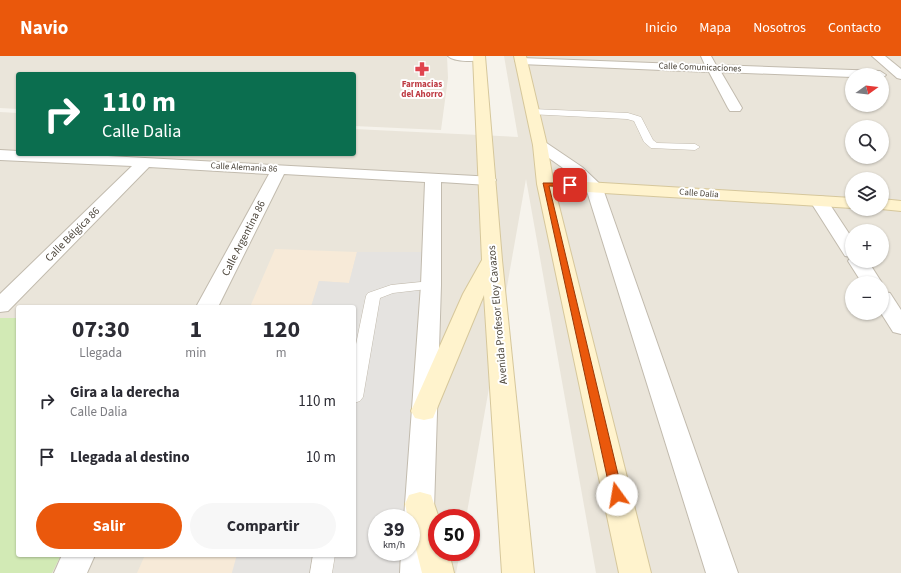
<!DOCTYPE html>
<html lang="es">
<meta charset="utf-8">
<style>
:root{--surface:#fff;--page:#f7f7f7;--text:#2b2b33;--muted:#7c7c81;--accent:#ea580c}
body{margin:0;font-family:"Source Sans 3",sans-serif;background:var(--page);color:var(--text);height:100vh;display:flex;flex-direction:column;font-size:15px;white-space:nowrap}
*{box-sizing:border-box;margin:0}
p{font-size:13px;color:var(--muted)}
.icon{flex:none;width:22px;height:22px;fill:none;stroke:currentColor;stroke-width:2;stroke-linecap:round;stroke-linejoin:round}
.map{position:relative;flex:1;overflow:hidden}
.details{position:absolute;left:16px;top:249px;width:340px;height:252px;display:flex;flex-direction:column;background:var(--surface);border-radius:4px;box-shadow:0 1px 3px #0004}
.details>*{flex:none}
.banner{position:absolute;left:16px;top:16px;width:340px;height:84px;border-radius:4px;box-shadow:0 1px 3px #0004;background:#0b6e4f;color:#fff;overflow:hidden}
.needle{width:26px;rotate:75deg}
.fabs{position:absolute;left:845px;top:12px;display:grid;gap:8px}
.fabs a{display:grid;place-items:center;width:44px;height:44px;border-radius:50%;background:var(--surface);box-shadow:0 1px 3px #0004;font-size:20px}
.speed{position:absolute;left:368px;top:453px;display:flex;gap:8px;font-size:20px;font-weight:700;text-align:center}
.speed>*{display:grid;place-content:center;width:52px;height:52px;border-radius:50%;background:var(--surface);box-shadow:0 1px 3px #0004;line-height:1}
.speed small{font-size:10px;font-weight:400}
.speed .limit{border:6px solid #d22;background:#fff;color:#111}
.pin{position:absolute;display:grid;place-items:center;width:34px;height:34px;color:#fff;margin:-17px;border-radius:8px;box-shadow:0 2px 6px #0006}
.me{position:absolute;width:44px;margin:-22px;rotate:347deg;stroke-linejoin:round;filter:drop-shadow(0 0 3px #0008)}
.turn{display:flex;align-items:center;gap:14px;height:84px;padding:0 20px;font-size:18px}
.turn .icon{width:52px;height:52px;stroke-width:2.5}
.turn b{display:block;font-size:28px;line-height:34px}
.eta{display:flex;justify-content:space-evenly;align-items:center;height:68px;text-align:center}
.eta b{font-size:24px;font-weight:700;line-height:28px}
.cta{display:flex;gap:8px;margin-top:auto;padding:8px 20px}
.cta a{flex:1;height:46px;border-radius:24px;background:var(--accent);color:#fff;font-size:16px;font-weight:700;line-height:46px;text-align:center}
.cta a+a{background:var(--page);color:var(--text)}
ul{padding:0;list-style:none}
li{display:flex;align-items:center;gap:12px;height:56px;padding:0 20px}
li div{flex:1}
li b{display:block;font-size:15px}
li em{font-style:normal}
header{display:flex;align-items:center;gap:24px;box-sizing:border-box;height:56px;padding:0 20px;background:var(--accent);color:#fff}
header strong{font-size:19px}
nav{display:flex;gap:22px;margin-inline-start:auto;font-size:14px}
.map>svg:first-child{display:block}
.residential{fill:#eae5da;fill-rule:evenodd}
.commercial{fill:#f7ead8}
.green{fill:#d2eab5}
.parking{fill:#e5e3e0}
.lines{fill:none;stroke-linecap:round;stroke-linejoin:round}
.lane-casing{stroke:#c2bbae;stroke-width:1}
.street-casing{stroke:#c2bbae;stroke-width:2}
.secondary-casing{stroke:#d6c79b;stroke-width:2}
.lane{fill:#fff;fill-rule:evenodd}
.street{fill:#fff;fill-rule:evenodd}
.secondary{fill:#fff3cd;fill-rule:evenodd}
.route{fill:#ea580c;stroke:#983908}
.labels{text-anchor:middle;stroke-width:4;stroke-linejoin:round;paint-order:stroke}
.far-street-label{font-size:9px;fill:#4b4439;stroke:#fff}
.far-health-label{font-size:9px;font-weight:bold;fill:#be3a42;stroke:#fff}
.street-label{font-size:11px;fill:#4b4439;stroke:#fff}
</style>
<header>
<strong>Navio</strong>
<nav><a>Inicio</a><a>Mapa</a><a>Nosotros</a><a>Contacto</a></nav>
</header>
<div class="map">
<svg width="901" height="517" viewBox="0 0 901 517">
<rect width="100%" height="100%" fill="#f6f3ec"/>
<g class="residential">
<path d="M 0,0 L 447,0 L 448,22 L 441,74 L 354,70 L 354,18 L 18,18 L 18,53 L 0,52 Z"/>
<path d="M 504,0 L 901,0 L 901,517 L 596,517 L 526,123 L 466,462 L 437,462 L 437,496 L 460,496 L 456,517 L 0,517 L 0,56 L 18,57 L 18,98 L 354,98 L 354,73 L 518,81 ZM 852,19 L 882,19 L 882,49 L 852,49 ZM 852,71 L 882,71 L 882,101 L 852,101 ZM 852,123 L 882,123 L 882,153 L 852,153 ZM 852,175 L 882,175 L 882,205 L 852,205 ZM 852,227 L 882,227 L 882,257 L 852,257 ZM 18,251 L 354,251 L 354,499 L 18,499 ZM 377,462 L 411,462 L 411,496 L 377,496 Z"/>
</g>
<g class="commercial">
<path d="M 275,193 L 357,196 L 349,227 L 319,225 L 311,251 L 250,251 Z"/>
<path d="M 145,499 L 237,499 L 232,517 L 137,517 Z"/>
</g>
<path class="green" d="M 0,262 L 18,262 L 18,499 L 61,499 L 52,517 L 0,517 Z"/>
<path class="parking" d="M 357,196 L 422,196 L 404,462 L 377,462 L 377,496 L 402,496 L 401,517 L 232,517 L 237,499 L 354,499 L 354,251 L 311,251 L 319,225 L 349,227 Z"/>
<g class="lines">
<defs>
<g id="lane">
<path d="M 532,53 L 628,57 L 641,61 L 653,84 L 657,87 L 695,88 L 700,91 L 695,94 L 651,92 L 644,86 L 634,65 L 627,63 L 529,58 L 527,56 Z"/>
<path d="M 431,225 L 436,226 L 438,229 L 436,232 L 393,237 L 380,242 L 363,341 L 360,345 L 354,347 L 354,298 L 366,240 L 368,237 L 391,229 Z"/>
<path d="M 313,499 L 335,499 L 332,517 L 310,517 Z"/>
</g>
<g id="street">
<path d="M 448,0 L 484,0 L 485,1 C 479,7 454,6 448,0 Z"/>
<path d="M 701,0 L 711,0 L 716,9 L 880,15 L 886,19 L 882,22 L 882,19 L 852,19 L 852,21 L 721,16 L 742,52 L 740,55 L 730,55 L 728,52 L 709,16 L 521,8 L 515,5 L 521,2 L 705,9 Z"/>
<path d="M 872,0 L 885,0 L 901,13 L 901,23 L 897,22 Z"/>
<path d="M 540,85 L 545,86 L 582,111 L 602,130 L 738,517 L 706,517 L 586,132 L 570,117 L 535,92 L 533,89 L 535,86 Z"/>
<path d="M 0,94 L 18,95 L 18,98 L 71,98 L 494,121 L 496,124 L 494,127 L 488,129 L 441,126 L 441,229 L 432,517 L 400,517 L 401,496 L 411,496 L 411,462 L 404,462 L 421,229 L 425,126 L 284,118 L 218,251 L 196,251 L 269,118 L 149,111 L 8,255 L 0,256 L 0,238 L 132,110 L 0,104 Z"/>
<path d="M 819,140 L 825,141 L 852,182 L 852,205 L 868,205 L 882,227 L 862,227 L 848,205 L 851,201 L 845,200 L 810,145 L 813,141 Z"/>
<path d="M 882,236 L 890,237 L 901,254 L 901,278 L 893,276 L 881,257 Z"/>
<path d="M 62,499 L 95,499 L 87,517 L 54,517 Z"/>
</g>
<g id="secondary">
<path d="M 473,0 L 485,0 L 502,204 L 534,517 L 502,517 L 484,239 L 433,362 L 424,364 L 415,362 L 411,355 L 463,238 L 482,204 Z"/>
<path d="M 514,0 L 526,0 L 547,89 L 553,124 L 852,142 L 852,152 L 555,134 L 651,517 L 619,517 L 537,128 L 533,89 Z"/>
<path d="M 882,143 L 901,145 L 901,155 L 881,153 Z"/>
<path d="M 420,436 L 431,439 L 439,462 L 437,462 L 437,496 L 449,496 L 454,517 L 422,517 L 411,473 L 411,462 L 408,462 L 405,448 L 409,439 Z"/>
</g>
</defs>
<use href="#lane" class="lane-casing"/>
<use href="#street" class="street-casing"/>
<use href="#secondary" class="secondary-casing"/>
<use href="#lane" class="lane"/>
<use href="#street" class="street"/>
<use href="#secondary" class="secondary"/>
</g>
<path class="route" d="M 543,127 L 570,127 L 573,129 L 570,131 L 549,130 L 623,439 L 622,443 L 617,444 L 613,443 L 611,439 Z"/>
<defs>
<symbol id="pharmacy-bare" viewBox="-9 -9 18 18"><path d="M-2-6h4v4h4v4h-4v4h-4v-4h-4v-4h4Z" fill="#e0444e" stroke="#fff" stroke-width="2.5" paint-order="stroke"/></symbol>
</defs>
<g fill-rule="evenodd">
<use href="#pharmacy-bare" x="412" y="3" width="20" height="20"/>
</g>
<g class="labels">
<g class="far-street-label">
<text transform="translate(700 11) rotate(2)" y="3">Calle Comunicaciones</text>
<text transform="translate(244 111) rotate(3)" y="3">Calle Alemania 86</text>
<text transform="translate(699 137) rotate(4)" y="3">Calle Dalia</text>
</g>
<g class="far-health-label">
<text x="422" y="31">Farmacias<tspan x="422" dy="10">del Ahorro</tspan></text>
</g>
<g class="street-label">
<text transform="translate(72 178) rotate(-45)" y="4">Calle Bélgica 86</text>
<text transform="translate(243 182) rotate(-63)" y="4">Calle Argentina 86</text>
<text transform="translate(497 259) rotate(-95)" y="4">Avenida Profesor Eloy Cavazos</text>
</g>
</g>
</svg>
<div class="fabs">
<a><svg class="needle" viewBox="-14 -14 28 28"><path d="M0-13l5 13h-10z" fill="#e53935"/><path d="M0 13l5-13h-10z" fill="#7c7c81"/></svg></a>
<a><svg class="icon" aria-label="search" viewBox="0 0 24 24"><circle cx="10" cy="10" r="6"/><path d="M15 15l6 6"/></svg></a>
<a><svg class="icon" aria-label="layers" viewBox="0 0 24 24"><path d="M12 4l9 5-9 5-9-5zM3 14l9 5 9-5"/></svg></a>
<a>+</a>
<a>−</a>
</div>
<div class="speed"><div>39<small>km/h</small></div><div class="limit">50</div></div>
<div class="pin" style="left:570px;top:129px;background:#d93025"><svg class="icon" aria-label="arrive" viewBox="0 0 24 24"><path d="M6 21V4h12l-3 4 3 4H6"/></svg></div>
<svg class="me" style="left:617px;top:439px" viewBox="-20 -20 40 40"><circle r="19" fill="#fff"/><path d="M0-13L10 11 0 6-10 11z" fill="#ea580c"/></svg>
<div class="banner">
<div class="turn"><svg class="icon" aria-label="right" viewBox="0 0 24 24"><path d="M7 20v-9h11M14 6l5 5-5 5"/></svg><div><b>110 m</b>Calle Dalia</div></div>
</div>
<section class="details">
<div class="eta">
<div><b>07:30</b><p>Llegada</p></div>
<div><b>1</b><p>min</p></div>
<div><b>120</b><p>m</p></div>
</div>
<ul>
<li><svg class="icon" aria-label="right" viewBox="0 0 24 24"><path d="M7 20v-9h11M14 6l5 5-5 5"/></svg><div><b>Gira a la derecha</b><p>Calle Dalia</p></div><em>110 m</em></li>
<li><svg class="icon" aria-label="arrive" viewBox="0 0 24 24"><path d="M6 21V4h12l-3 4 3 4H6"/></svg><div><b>Llegada al destino</b></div><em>10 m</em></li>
</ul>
<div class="cta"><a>Salir</a><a>Compartir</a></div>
</section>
</div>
